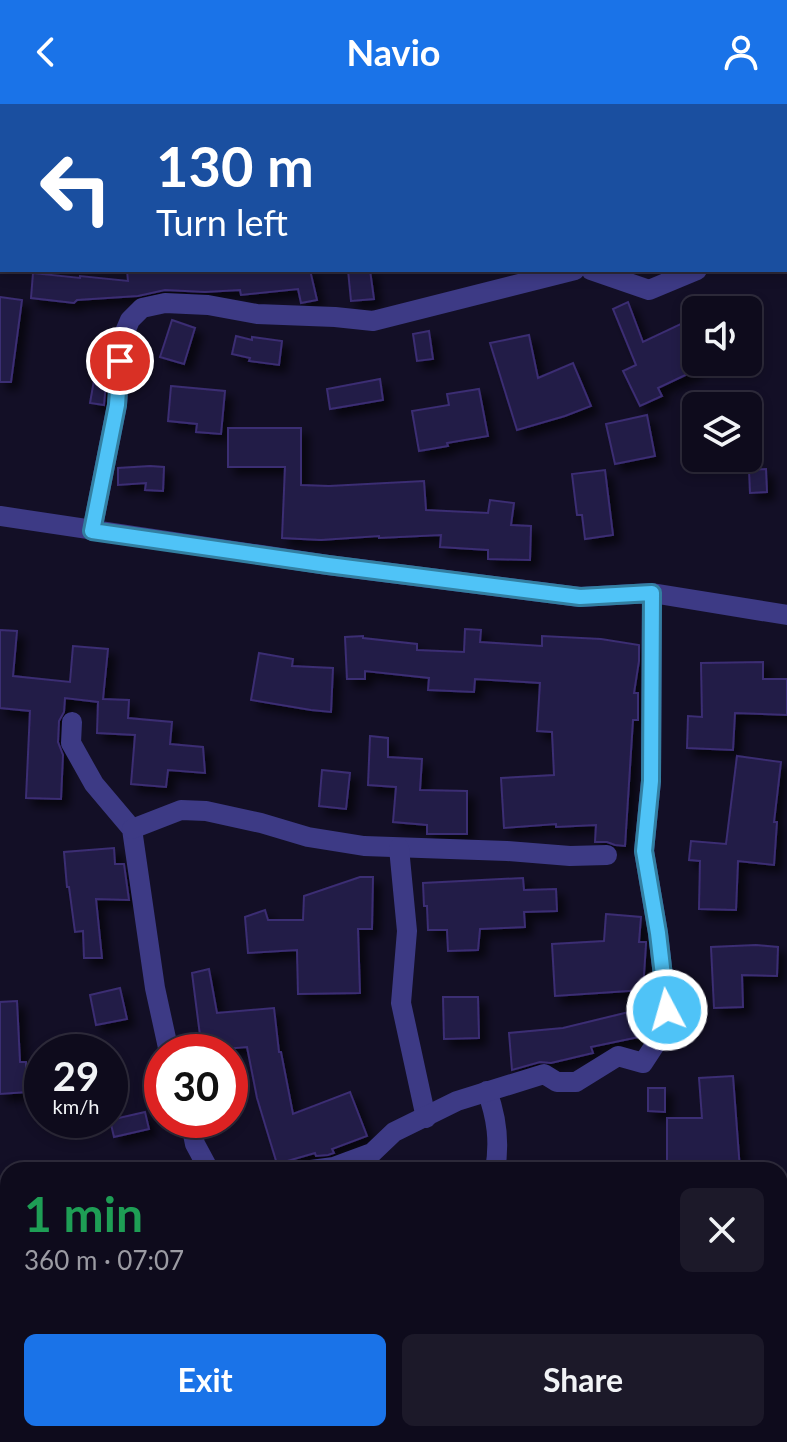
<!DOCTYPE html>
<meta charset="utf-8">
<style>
:root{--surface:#0e0b1c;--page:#1c1929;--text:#f1f3f6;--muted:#9b9ba3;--line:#2e2b3b;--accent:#1a73e8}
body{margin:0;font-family:Lato,sans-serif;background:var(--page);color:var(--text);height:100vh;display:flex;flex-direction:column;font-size:30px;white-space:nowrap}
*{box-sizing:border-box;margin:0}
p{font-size:26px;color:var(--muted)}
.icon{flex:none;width:44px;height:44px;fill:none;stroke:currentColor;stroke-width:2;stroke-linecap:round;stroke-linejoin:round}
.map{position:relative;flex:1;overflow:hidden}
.sheet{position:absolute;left:0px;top:1058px;width:788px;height:280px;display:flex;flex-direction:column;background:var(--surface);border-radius:24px 24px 0 0;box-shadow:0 4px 12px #0003,0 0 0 2px var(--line)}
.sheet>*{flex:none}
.hud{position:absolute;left:0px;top:0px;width:788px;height:168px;box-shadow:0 4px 12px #0003,0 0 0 2px var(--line);background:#1a4fa0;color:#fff;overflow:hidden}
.controls{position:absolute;left:682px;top:192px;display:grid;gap:16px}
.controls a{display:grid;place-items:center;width:80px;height:80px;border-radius:12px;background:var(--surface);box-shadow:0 4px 12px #0003,0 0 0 2px var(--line);font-size:40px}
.speed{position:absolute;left:24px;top:930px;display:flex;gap:16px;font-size:40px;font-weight:700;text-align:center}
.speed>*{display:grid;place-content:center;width:104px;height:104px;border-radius:50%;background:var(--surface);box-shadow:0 4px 12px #0003,0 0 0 2px var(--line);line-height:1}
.speed small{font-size:20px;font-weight:400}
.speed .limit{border:12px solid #d22;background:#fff;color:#111}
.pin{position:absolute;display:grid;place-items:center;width:68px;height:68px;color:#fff;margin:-34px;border:4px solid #fff;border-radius:50%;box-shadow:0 2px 8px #0007}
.me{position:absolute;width:88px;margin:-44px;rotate:354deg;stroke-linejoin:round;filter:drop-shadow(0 0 6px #0008)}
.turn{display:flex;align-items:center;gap:28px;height:168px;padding:0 24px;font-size:36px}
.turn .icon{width:104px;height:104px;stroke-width:2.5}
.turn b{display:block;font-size:56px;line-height:68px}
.round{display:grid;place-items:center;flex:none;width:84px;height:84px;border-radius:12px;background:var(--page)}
.summary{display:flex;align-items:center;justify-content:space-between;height:136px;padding:0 24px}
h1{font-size:48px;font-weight:700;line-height:60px;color:#1e9e55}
.primary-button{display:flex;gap:16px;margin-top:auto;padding:16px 24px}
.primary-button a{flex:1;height:92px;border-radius:12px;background:var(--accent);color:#fff;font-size:32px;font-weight:700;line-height:92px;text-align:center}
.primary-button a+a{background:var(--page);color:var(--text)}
header{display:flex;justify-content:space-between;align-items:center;height:104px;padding:0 24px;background:var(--accent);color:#fff;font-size:36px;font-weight:700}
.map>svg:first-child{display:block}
.building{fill:#241b47;stroke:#3b2d73;stroke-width:2;filter:url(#shadow)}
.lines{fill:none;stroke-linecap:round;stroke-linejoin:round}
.street{stroke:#3d3a85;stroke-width:20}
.route-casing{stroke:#337fa1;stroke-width:20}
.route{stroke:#4fc3f7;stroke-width:14}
</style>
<header><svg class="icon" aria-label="back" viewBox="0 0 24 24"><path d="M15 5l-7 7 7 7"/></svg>Navio<svg class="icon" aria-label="person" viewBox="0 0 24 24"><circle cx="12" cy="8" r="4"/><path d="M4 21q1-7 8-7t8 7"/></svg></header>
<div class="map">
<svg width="787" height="1338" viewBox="0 0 787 1338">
<defs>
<filter id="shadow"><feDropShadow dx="7" dy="7" stdDeviation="4" flood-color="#0009"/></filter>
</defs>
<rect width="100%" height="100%" fill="#130f26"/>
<g class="building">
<path d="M 136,166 L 310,166 L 317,196 L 301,199 L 298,185 L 241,191 L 240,186 L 205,188 L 165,186 L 138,192 L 77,196 L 74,199 L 31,194 L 33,169 L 80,174 L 80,172 L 128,177 L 127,167 Z"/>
<path d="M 348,166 L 370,166 L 374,195 L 351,197 Z"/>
<path d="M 0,193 L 22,196 L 11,278 L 0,278 Z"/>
<path d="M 628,198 L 643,238 L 687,217 L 696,238 L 696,266 L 658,284 L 662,292 L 640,302 L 623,267 L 636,261 L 613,205 Z"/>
<path d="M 172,216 L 195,224 L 184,260 L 160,253 Z"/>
<path d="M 429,227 L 433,255 L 417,257 L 413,230 Z"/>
<path d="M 529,231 L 538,274 L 573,259 L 591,302 L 565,312 L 517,326 L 490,239 Z"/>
<path d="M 236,232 L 252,236 L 252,233 L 282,237 L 279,261 L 249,257 L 250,254 L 232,250 Z"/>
<path d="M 96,265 L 107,267 L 104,301 L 90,299 Z"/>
<path d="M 380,275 L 383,296 L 330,305 L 327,285 Z"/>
<path d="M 171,282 L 225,287 L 221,330 L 196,328 L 197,320 L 168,317 Z"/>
<path d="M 479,285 L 488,332 L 447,339 L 448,342 L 419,347 L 412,307 L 449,301 L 447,290 Z"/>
<path d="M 647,311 L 655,352 L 615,360 L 606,320 Z"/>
<path d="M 228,324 L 301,324 L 301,381 L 329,382 L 424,377 L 426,406 L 488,409 L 490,396 L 514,399 L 511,421 L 531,422 L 530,456 L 488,455 L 488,446 L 440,443 L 441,431 L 379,434 L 379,432 L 321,436 L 282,434 L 285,363 L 228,363 Z"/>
<path d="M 150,362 L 164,363 L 163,387 L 145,386 L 146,379 L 118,381 L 118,364 Z"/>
<path d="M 766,365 L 767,388 L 750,389 L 749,366 Z"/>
<path d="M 605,366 L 613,431 L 585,435 L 582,411 L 577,411 L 572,370 Z"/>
<path d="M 465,525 L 481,526 L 480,538 L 542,542 L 542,532 L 601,535 L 639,541 L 639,557 L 634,589 L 638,589 L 638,616 L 633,616 L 625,742 L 615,741 L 607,738 L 595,738 L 596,721 L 556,723 L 556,720 L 504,724 L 501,674 L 554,671 L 552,628 L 537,627 L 540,579 L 475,575 L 474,588 L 428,586 L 429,574 L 365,567 L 365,575 L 347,575 L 345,533 L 363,532 L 363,534 L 417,540 L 417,546 L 464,548 Z"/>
<path d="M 0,526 L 17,527 L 13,572 L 70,578 L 73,542 L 108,545 L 103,595 L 129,596 L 128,614 L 172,618 L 170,640 L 203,643 L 205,669 L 168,666 L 166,683 L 131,680 L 135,631 L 97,629 L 98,598 L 65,594 L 64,608 L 59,617 L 58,638 L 63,651 L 61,695 L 26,694 L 30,607 L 0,604 Z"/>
<path d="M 259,549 L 293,555 L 292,562 L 333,564 L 331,608 L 311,606 L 251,596 Z"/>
<path d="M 763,558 L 763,575 L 787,575 L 787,611 L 735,609 L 733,646 L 687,644 L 688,612 L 702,613 L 701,559 Z"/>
<path d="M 370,632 L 388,634 L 388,653 L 422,655 L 420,686 L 467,687 L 467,730 L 427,730 L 427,721 L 393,718 L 396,683 L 368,681 Z"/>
<path d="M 737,652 L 781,658 L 774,718 L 777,718 L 774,761 L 738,757 L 736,806 L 699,805 L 700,757 L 689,756 L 691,737 L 726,740 Z"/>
<path d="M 322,666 L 350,669 L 346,705 L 319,702 Z"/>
<path d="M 114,744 L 115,760 L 124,760 L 129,796 L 96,795 L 102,854 L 84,854 L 83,827 L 75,828 L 69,783 L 67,783 L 64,748 Z"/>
<path d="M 360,773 L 373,773 L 372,825 L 358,825 L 360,889 L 298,890 L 297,846 L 248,849 L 245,813 L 265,806 L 268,816 L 303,816 L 304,792 Z"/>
<path d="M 523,774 L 524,786 L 556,785 L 557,807 L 524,808 L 525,823 L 480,825 L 478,846 L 448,847 L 447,826 L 428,826 L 427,802 L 424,802 L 423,779 Z"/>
<path d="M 606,810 L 641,813 L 639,838 L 646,838 L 646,840 L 643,886 L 555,892 L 552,840 L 604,837 Z"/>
<path d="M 756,841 L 778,843 L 777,872 L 742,871 L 743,903 L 714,904 L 711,843 Z"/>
<path d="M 209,865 L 217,909 L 274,904 L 279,948 L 281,948 L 293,1010 L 350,988 L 367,1032 L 332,1045 L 334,1049 L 328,1051 L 316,1052 L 315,1049 L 277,1060 L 257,994 L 247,943 L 202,947 L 192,869 Z"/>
<path d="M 120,884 L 127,915 L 96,921 L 90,891 Z"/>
<path d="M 443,893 L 478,893 L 479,934 L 444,935 Z"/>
<path d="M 17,897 L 20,958 L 26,958 L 26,965 L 42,962 L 42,987 L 0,990 L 0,898 Z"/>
<path d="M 633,907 L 639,933 L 591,943 L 593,949 L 551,959 L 540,958 L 512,966 L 509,929 L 563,924 Z"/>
<path d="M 733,972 L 740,1066 L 693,1066 L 693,1063 L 667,1063 L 667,1014 L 702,1014 L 699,974 Z"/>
<path d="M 648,984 L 665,984 L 665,1008 L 648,1007 Z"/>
<path d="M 145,1008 L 149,1025 L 114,1033 L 110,1016 Z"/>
</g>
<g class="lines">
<g class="street">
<path d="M 242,2 L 250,0"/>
<path d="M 0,67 L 2,66"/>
<path d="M 786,128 L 787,128"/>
<path d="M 591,166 L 649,186 L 697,166"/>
<path d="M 0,412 L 328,461 L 580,493 L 652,489 L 787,511"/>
<path d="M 92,427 L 117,301 L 122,235 L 130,216 L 142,204 L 165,199 L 208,201 L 257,210 L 335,213 L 373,217 L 575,166"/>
<path d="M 72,618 L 71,639 L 94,680 L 132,725 L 155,884 L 169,948"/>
<path d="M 132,725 L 181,706 L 206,707 L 261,719 L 308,733 L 364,742 L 507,747 L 570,752 L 607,751"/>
<path d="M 399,744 L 407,827 L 401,899 L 426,1014"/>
<path d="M 487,987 C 497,1014 500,1038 495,1066"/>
<path d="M 190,1016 L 195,1040 L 209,1066"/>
<path d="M 311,1066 L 334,1063 L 372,1049 L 394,1028 L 457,997 L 544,970 L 557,978 L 576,978 L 618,952 L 643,959 L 662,930 L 667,906 L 658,829 L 644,747 L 651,677 L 652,489"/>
<path d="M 780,1154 L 787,1152"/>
<path d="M 299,1330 L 324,1333 L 329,1330"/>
</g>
</g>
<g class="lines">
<defs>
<path id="route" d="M 120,257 L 117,301 L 92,427 L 328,461 L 580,493 L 652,489 L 651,677 L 644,747 L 658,829 L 667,906"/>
</defs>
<use href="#route" class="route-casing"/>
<use href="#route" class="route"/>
</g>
</svg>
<div class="controls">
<a><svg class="icon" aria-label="sound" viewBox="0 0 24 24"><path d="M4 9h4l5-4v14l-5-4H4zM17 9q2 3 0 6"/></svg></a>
<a><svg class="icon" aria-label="layers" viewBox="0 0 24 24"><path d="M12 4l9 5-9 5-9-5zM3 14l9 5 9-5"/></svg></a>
</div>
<div class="speed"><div>29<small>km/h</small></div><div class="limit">30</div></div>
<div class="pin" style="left:120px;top:257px;background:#d93025"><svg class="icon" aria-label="arrive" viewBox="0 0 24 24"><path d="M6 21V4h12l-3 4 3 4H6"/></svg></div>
<svg class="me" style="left:667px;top:906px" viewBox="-20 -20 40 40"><circle r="17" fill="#4fc3f7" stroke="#fff" stroke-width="3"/><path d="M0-11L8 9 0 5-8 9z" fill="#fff"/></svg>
<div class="hud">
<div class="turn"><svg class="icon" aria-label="left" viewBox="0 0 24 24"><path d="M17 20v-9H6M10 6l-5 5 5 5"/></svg><div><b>130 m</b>Turn left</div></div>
</div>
<section class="sheet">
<div class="summary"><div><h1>1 min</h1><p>360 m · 07:07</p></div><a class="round"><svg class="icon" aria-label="close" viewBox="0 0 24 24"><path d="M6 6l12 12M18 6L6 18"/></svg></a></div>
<div class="primary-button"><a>Exit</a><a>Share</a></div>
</section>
</div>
